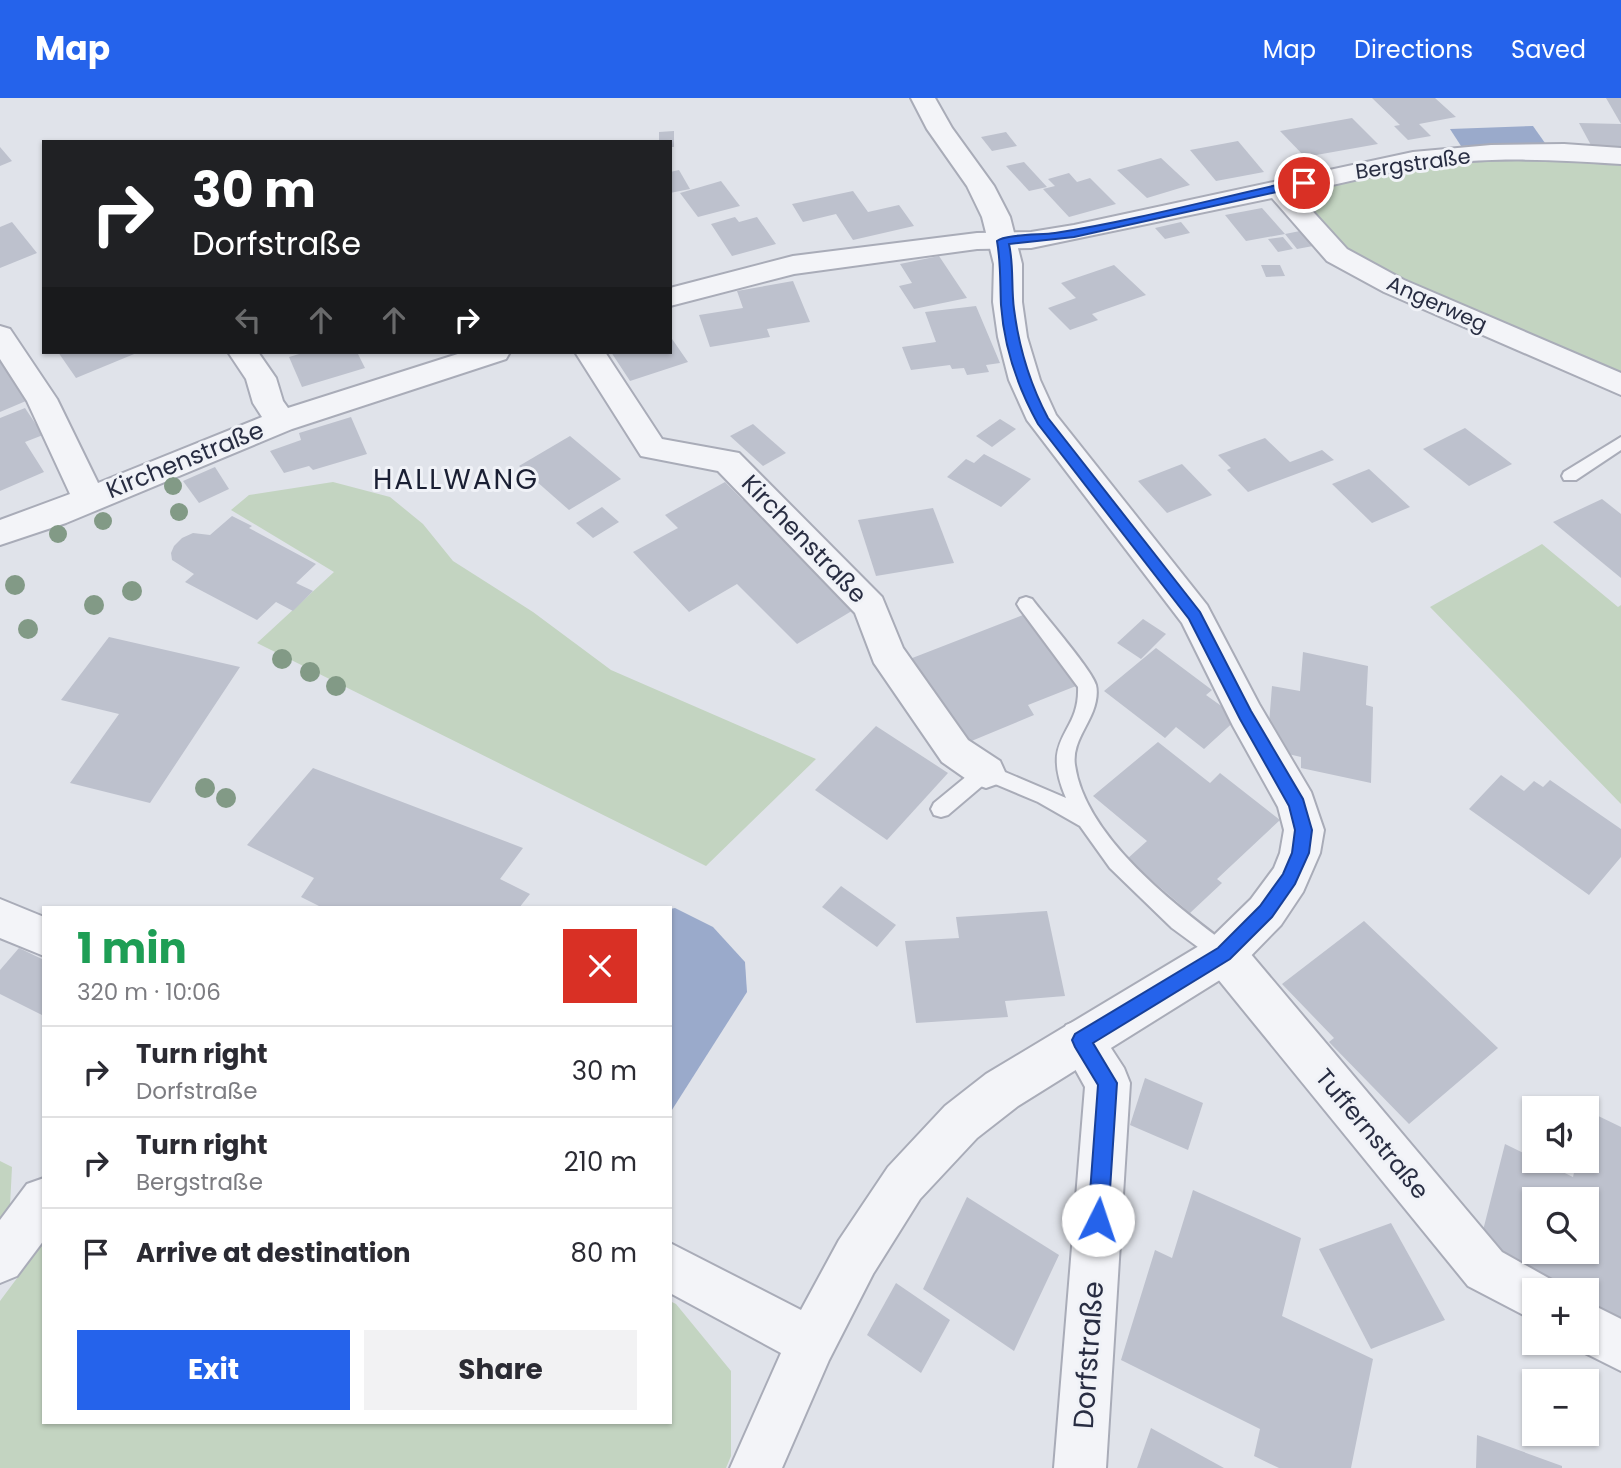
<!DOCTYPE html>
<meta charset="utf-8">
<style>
:root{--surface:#fff;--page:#f2f2f3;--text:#2b2b33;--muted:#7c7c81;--line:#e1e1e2;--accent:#2563eb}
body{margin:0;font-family:Poppins,sans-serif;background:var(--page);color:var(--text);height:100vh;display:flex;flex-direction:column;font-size:26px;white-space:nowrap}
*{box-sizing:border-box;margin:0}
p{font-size:23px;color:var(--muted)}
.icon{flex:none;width:38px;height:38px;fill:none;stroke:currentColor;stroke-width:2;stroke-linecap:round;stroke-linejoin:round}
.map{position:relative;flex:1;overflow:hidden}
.drawer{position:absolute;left:42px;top:808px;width:630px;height:518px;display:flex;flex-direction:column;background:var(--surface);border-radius:0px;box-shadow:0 2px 5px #0004}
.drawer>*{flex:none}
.hud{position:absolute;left:42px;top:42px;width:630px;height:214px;border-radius:0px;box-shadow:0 2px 5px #0004;background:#202124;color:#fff;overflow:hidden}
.fabs{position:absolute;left:1522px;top:998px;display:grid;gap:14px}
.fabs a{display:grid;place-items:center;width:77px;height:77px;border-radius:0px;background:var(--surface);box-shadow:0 2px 5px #0004;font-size:35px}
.pin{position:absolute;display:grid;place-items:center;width:60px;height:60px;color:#fff;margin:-30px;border:4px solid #fff;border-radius:50%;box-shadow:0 2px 7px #0007}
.me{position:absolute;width:77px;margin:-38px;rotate:4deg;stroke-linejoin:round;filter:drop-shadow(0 0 5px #0008)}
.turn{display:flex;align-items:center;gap:24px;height:147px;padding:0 35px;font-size:32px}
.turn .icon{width:91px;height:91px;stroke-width:2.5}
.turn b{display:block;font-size:49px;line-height:60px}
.lanes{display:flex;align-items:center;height:66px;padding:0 35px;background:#0003;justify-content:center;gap:35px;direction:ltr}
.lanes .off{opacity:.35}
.round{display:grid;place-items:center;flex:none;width:74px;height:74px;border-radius:0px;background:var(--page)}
.overview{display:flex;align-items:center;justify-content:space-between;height:119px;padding:0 35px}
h1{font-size:42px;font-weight:700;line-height:52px;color:#1e9e55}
.button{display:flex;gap:14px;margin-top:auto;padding:14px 35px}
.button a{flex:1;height:80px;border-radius:0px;background:var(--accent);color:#fff;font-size:28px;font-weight:700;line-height:80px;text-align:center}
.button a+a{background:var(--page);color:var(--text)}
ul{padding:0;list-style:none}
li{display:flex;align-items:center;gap:21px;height:91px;padding:0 35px;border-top:2px solid var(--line)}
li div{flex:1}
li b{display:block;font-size:26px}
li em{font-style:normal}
header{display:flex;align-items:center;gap:42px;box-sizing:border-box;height:98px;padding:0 35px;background:var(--accent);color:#fff}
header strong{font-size:33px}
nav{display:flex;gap:38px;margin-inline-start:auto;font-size:24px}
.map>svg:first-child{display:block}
.green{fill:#c3d4c1}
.water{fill:#9aaacb}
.building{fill:#bdc1cd;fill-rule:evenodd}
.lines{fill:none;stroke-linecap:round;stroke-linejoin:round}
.service-casing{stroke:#a9acb8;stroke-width:4}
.minor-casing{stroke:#a9acb8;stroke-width:4}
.tertiary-casing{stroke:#a9acb8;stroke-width:4}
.service{fill:#f3f4f8;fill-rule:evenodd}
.minor{fill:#f3f4f8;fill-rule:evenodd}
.tertiary{fill:#f3f4f8;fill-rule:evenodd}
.tree{fill:#829a86}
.route{fill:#2563eb;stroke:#184099;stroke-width:2}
.labels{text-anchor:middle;stroke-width:6;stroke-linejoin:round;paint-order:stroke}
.far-street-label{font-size:21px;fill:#282d42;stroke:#f0f2f7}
.street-label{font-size:24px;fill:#282d42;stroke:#f0f2f7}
.quarter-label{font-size:28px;letter-spacing:2px;fill:#1a1f33;stroke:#f0f2f7}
.near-street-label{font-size:28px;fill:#282d42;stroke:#f0f2f7}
</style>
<header>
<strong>Map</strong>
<nav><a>Map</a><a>Directions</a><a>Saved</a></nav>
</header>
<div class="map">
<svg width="1621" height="1370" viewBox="0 0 1621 1370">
<rect width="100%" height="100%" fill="#e0e3ea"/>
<g class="green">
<path d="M 1542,62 L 1621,67 L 1621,279 L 1361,165 L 1299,107 L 1300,93 L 1430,69 L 1483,63 Z"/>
<path d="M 333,384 L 390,399 L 423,426 L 453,463 L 533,514 L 611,572 L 816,661 L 706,768 L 257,545 L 334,474 L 231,412 L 249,397 Z"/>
<path d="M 1542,446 L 1618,509 L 1621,507 L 1621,706 L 1430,509 Z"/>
<path d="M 0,1063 L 12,1069 L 10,1108 L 0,1121 Z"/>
<path d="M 44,1144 L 44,1325 L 670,1325 L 670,1203 L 676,1206 L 731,1273 L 731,1358 L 726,1370 L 0,1370 L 0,1203 Z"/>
</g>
<g class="water">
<path d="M 1533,28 L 1545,45 L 1461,48 L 1450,31 Z"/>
<path d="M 675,810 L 713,829 L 745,864 L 747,894 L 670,1015 L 670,811 Z"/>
</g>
<g class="building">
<path d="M 1372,0 L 1435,0 L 1456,19 L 1419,26 L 1431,38 L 1408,42 L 1394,28 L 1400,27 Z"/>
<path d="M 1606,0 L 1621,0 L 1621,26 Z"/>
<path d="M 1352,20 L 1378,46 L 1305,59 L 1280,33 Z"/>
<path d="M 1579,25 L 1621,26 L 1621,50 L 1592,49 Z"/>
<path d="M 674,33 L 674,49 L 670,49 L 670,44 L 659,44 L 659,34 Z"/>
<path d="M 1006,34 L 1017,48 L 992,53 L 981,39 Z"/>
<path d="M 1238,43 L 1264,74 L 1216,83 L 1190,52 Z"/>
<path d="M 0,49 L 12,63 L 0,68 Z"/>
<path d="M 1161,60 L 1190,87 L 1147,100 L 1117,72 Z"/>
<path d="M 1024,64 L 1047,89 L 1029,93 L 1006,68 Z"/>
<path d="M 679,72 L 690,91 L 670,95 L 670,74 Z"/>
<path d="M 1069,75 L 1077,84 L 1090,80 L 1116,106 L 1069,119 L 1043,91 L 1055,88 L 1048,81 Z"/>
<path d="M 721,83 L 740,108 L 698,119 L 680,95 Z"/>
<path d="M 853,93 L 868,114 L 899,107 L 914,128 L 853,142 L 836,116 L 803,124 L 792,106 Z"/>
<path d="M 1262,110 L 1285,136 L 1246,143 L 1225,117 Z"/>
<path d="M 735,119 L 739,124 L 757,119 L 776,146 L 732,158 L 711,126 Z"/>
<path d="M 12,124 L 37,155 L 0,170 L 0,129 Z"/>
<path d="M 1181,124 L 1190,135 L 1165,141 L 1155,130 Z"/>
<path d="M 1300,133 L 1313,148 L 1297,151 L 1285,136 Z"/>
<path d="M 1283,139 L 1293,151 L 1278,154 L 1268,141 Z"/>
<path d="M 939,158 L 967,200 L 914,211 L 899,188 L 912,185 L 900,166 Z"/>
<path d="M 1114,167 L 1146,197 L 1092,216 L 1098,222 L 1070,232 L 1048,210 L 1076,200 L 1061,185 Z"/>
<path d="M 1261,167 L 1280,167 L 1285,178 L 1266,179 Z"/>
<path d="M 793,183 L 810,224 L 767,231 L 770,239 L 710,249 L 699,217 L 743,210 L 737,193 Z"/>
<path d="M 976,208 L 1000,265 L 986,267 L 989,274 L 967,277 L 964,270 L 952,271 L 950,267 L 911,272 L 902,249 L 936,244 L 925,214 Z"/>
<path d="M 670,238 L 688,264 L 630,283 L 611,254 L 670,254 Z"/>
<path d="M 0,248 L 33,300 L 0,314 Z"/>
<path d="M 58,254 L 139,254 L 76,280 Z"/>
<path d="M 306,254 L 357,254 L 365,270 L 302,289 L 289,259 Z"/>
<path d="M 25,310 L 43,337 L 25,344 L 44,374 L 0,393 L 0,320 Z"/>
<path d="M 351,319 L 367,356 L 313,372 L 309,368 L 284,375 L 270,353 L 301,342 L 299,335 Z"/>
<path d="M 1000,321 L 1016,331 L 992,349 L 976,338 Z"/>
<path d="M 753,326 L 786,355 L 763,368 L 730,338 Z"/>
<path d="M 1465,330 L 1512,366 L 1469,388 L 1423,351 Z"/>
<path d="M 570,338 L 621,381 L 569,412 L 519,368 Z"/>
<path d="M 1265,340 L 1290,364 L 1322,352 L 1334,362 L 1248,394 L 1227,372 L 1231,370 L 1218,357 Z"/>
<path d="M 984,356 L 1031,381 L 1001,409 L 947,379 L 966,361 L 974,365 Z"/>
<path d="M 1182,366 L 1212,397 L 1167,415 L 1138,383 Z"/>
<path d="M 215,369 L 229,391 L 199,405 L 183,383 Z"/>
<path d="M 1369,371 L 1410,409 L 1372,425 L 1332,386 Z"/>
<path d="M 725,384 L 743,402 L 755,395 L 793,431 L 780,439 L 855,511 L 797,546 L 737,486 L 689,514 L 633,454 L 678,430 L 665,417 Z"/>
<path d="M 1602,401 L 1621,416 L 1621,480 L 1553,424 Z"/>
<path d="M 602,409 L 619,424 L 593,440 L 576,425 Z"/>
<path d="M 933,410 L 954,465 L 876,478 L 858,422 Z"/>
<path d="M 232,418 L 252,428 L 249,430 L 316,466 L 296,485 L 313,493 L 293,513 L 276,504 L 257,522 L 185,484 L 194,476 L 172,462 L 171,455 L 174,448 L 182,440 L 193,435 L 210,437 Z"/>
<path d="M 1023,517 L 1076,588 L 1028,607 L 1034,617 L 957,649 L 902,564 Z"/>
<path d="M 1143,521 L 1166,536 L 1141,561 L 1117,545 Z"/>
<path d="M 109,539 L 240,569 L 150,705 L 70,685 L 119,616 L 61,602 Z"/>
<path d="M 1156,550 L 1212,592 L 1206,597 L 1238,620 L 1204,651 L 1176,629 L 1165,640 L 1104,593 Z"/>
<path d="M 1303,554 L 1368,568 L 1366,607 L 1373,609 L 1371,685 L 1301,670 L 1301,659 L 1267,651 L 1272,588 L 1300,593 Z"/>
<path d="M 876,628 L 948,675 L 887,742 L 815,692 Z"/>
<path d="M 1158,644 L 1210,685 L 1220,675 L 1280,722 L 1217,781 L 1222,785 L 1190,815 L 1127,761 L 1147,743 L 1093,698 Z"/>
<path d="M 313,670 L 523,750 L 500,781 L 530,796 L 519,810 L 323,810 L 301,799 L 314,780 L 247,747 Z"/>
<path d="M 1501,677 L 1524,693 L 1534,683 L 1543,689 L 1550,682 L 1621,731 L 1621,759 L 1589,797 L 1469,711 Z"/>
<path d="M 841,788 L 896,827 L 877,849 L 822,809 Z"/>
<path d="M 1047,813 L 1065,898 L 1005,903 L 1008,919 L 916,925 L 905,843 L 959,840 L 956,819 Z"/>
<path d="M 1364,823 L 1498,950 L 1409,1026 L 1329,944 L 1334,940 L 1282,886 Z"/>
<path d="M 19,850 L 44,862 L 44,918 L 0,896 L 0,872 Z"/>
<path d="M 1145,980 L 1203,1005 L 1188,1052 L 1130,1027 Z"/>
<path d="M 1588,1013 L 1621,1029 L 1621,1220 L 1587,1203 L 1587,1192 L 1565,1192 L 1479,1148 L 1505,1046 L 1573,1079 L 1577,1062 L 1587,1062 ZM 1535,1101 L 1587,1101 L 1587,1153 L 1535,1153 Z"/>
<path d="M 1193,1092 L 1301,1140 L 1282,1218 L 1373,1261 L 1351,1370 L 1279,1370 L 1254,1358 L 1260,1331 L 1121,1262 L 1155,1152 L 1172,1160 Z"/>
<path d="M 967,1099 L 1059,1157 L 1014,1253 L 923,1191 Z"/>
<path d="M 1391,1125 L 1445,1222 L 1371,1251 L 1319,1151 Z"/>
<path d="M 896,1185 L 950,1222 L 921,1275 L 867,1237 Z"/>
<path d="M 1151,1330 L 1224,1370 L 1137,1370 Z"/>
<path d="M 1477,1337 L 1562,1368 L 1562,1370 L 1476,1370 Z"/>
</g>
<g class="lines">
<defs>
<g id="service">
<path d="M 1621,339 L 1621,352 L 1576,382 L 1564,382 L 1562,378 L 1564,374 Z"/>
<path d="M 1026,499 L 1032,501 C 1044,517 1092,572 1096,587 C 1098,595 1096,605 1093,613 C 1086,631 1072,647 1075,667 C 1085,739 1177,809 1231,849 L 1234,856 L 1231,863 L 1224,866 L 1217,863 L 1172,830 L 1110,770 L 1080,728 L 1038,704 L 988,683 L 948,717 L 941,719 L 934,717 L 931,711 L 934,705 L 979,668 L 986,666 L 1066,700 C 1039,637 1080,638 1078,589 L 1020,511 L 1017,506 L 1020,501 Z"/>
</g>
<g id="minor">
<path d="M 1564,46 L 1621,50 L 1621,66 C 1552,61 1480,58 1412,70 C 1373,77 1334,87 1296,95 L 1347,151 L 1404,182 L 1621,275 L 1621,297 L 1384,194 L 1327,163 L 1272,100 L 1031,150 L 977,151 L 794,176 L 670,208 L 670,190 L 793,158 L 977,135 L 1031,134 L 1074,127 L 1413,54 L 1491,47 Z"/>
<path d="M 0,228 L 10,231 L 57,301 L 98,385 L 262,319 L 253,305 L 246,281 L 228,254 L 258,254 L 276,280 L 283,303 L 288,310 L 464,254 L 510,254 L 506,261 L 292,331 L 66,425 L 0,447 L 0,422 L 70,396 L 27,303 L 0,261 Z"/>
<path d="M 575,254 L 605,254 L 662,341 L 739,355 L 882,499 L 903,550 L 968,642 L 1000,663 L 1005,674 L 1000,685 L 986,690 L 972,685 L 942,664 L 874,565 L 855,515 L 718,373 L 641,358 Z"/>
<path d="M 1224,837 L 1239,842 L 1502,1154 L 1552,1182 L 1556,1192 L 1535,1192 L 1535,1223 L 1468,1188 L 1209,870 L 1203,856 L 1209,842 Z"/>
<path d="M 1081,921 L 1096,927 L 1124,970 L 1130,985 L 1106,1370 L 1054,1370 L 1085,989 L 1059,942 L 1066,927 Z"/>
<path d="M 44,1080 L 44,1142 L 17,1178 L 0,1185 L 0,1122 L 27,1086 Z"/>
<path d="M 1587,1204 L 1621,1221 L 1621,1273 L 1569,1247 L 1569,1244 L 1587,1244 Z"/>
</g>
<g id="tertiary">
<path d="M 911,0 L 935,0 L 952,30 L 994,88 L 1010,119 L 1022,166 L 1022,204 L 1027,239 L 1040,282 L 1056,317 L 1207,507 L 1259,606 L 1311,694 L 1324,732 L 1320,755 L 1303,794 L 1281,827 L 1239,870 L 1018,1008 L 977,1040 L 920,1101 L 873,1176 L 829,1262 L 782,1370 L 730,1370 L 781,1255 L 670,1195 L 670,1145 L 801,1212 L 839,1142 L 888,1069 L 945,1008 L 986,976 L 1209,842 L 1251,801 L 1274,770 L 1280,755 L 1284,732 L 1278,709 L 1233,628 L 1182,525 L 1027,322 L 1009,282 L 998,239 L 993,204 L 994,166 L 982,119 L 967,88 L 927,31 Z"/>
<path d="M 0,801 L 44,819 L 44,858 L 0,840 Z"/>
</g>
</defs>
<use href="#service" class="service-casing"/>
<use href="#minor" class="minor-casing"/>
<use href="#tertiary" class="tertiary-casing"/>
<use href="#service" class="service"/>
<use href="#minor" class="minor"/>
<use href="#tertiary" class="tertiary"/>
</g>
<g class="tree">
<circle cx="173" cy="388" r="9"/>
<circle cx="179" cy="414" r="9"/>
<circle cx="103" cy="423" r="9"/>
<circle cx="58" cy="436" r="9"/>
<circle cx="15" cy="487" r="10"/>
<circle cx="132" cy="493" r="10"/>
<circle cx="94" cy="507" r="10"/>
<circle cx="28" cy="531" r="10"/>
<circle cx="282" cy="561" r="10"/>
<circle cx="310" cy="574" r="10"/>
<circle cx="336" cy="588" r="10"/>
<circle cx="205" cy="690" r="10"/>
<circle cx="226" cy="700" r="10"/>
</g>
<path class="route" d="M 1304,81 L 1308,82 L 1308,87 L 1074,139 L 1009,146 C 1014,168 1011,189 1014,211 C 1019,250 1030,286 1048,320 L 1200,514 L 1251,613 L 1303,701 L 1312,732 L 1309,755 L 1295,786 L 1272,819 L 1230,861 L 1093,945 L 1117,985 L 1108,1122 L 1105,1129 L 1098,1132 L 1091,1129 L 1088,1122 L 1098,987 L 1075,949 L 1072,942 L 1075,936 L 1218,850 L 1260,808 L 1283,776 L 1292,755 L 1295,732 L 1289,708 L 1240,621 L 1189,521 L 1038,326 C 1018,290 1004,248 1001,207 C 1000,185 1001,165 997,143 C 1005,136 1041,137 1055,135 C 1138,122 1221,99 1304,81 Z"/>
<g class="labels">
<g class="far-street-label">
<text transform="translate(1413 66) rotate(-8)" y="7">Bergstraße</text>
<text transform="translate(1437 206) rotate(24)" y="7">Angerweg</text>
</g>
<g class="street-label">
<text transform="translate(185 362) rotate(-22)" y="8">Kirchenstraße</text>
<text transform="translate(804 441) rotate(46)" y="8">Kirchenstraße</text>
<text transform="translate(1372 1036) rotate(50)" y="8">Tuffernstraße</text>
</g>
<g class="quarter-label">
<text x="456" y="391">HALLWANG</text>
</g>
<g class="near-street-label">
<text transform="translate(1088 1257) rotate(-86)" y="10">Dorfstraße</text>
</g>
</g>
</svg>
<div class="fabs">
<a><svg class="icon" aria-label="sound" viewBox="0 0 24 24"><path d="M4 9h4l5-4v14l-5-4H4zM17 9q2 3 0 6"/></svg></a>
<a><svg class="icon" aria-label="search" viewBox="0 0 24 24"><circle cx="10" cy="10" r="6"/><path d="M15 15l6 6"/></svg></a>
<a>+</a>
<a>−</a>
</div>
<div class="pin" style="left:1304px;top:85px;background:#d93025"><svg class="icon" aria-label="arrive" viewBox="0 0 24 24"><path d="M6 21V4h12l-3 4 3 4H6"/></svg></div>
<svg class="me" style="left:1098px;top:1122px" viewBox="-20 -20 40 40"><circle r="19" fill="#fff"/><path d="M0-13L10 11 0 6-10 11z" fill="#2563eb"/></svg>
<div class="hud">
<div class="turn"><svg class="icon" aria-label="right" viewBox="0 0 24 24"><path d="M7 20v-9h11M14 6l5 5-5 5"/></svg><div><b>30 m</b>Dorfstraße</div></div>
<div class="lanes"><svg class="icon off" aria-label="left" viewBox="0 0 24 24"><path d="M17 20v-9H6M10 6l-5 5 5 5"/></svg><svg class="icon off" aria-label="ahead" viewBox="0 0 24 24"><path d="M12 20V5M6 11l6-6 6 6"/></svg><svg class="icon off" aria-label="ahead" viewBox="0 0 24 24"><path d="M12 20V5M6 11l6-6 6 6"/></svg><svg class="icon" aria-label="right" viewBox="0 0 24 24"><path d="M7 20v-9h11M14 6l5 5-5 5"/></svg></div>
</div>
<section class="drawer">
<div class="overview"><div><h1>1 min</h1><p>320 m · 10:06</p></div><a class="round" style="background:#d93025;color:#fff"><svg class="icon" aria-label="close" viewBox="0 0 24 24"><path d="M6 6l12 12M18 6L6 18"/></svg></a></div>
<ul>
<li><svg class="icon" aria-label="right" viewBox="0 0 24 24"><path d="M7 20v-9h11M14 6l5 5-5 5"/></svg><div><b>Turn right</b><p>Dorfstraße</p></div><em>30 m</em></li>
<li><svg class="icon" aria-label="right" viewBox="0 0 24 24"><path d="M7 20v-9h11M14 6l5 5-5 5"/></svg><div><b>Turn right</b><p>Bergstraße</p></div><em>210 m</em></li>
<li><svg class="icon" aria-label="arrive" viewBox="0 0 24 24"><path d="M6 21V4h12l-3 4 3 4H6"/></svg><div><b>Arrive at destination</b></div><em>80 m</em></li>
</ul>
<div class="button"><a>Exit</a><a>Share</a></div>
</section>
</div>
